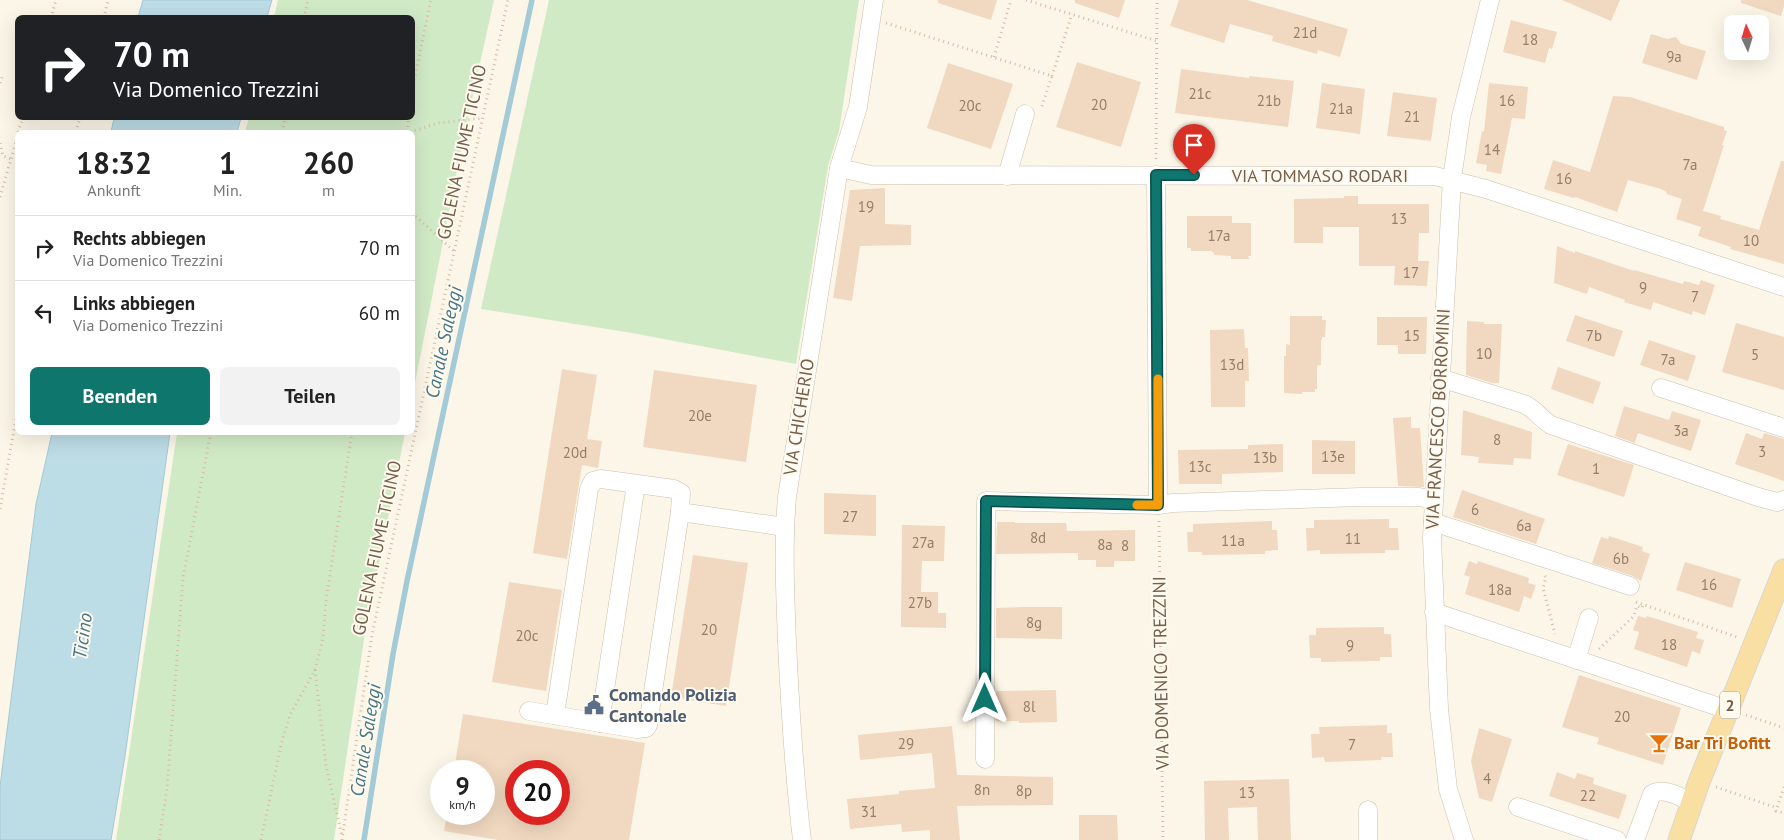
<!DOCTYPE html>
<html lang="de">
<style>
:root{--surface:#fff;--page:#f2f2f2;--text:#222;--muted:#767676;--line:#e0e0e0;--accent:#0f766e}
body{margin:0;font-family:"PT Sans",sans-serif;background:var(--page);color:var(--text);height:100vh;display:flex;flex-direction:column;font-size:19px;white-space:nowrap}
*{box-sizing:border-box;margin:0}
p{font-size:16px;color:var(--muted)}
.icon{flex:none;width:28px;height:28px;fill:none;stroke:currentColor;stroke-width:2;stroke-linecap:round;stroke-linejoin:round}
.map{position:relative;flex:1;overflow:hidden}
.details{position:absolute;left:15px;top:130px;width:400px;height:305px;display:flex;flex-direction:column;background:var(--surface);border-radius:8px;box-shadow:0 5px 20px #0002}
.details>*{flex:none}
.top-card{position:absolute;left:15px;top:15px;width:400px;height:105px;border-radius:8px;box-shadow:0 5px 20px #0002;background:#202124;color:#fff;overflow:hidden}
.needle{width:32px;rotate:356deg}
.controls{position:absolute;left:1724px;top:15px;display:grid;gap:10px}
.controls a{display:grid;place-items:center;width:45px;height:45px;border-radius:8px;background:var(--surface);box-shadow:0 5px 20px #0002;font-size:25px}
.speed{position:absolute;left:430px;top:760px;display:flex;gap:10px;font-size:25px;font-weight:700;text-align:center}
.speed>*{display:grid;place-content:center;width:65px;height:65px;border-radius:50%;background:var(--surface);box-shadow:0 5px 20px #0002;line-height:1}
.speed small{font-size:12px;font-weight:400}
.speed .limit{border:8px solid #d22;background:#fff;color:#111}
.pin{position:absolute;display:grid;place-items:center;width:42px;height:42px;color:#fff;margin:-51px -21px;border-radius:50% 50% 50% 0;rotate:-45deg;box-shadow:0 0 5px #0007}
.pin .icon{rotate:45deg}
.me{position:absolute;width:55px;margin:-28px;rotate:0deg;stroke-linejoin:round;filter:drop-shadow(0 0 4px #0008)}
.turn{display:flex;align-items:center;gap:18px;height:105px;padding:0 15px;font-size:22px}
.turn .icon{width:65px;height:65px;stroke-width:2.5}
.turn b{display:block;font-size:35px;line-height:42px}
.eta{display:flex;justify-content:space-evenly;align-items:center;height:85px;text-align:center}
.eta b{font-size:30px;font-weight:700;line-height:35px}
.action{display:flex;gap:10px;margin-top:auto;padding:10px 15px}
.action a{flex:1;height:58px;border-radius:8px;background:var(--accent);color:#fff;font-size:20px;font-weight:700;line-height:58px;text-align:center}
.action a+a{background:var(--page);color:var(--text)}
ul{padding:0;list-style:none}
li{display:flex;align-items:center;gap:15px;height:65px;padding:0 15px;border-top:1px solid var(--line)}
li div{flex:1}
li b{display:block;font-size:19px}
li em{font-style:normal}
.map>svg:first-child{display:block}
.green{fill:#d1eac6}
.water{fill:#bcdce6;stroke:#a3cad7}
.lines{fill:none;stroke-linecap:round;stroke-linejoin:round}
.stream{stroke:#a3cad7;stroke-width:5.5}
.building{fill:#f1d8c0;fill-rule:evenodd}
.minor-casing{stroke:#cebfae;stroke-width:19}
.major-casing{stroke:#dbd5d0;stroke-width:23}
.path{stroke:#d6bba3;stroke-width:3;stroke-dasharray:1 4;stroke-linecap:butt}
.minor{stroke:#fff;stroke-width:18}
.major{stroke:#f9e0a2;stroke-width:21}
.route-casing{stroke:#0a4d48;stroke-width:12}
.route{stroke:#0f766e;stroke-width:9}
.slow{stroke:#f59e0b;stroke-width:9}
.labels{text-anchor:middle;stroke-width:4;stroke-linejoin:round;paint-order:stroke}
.number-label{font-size:15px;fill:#957d69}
.shield{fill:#fffaee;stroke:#9f8e7d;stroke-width:1}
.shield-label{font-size:16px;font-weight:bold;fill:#765f4c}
.street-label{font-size:18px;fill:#765f4c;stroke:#fffaee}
.service-label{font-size:18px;font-weight:bold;fill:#4e5e75;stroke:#fffaee;text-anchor:start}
.food-label{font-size:18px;font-weight:bold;fill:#c56008;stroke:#fffaee;text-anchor:start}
.water-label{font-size:19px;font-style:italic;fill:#467789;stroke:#fffaee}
</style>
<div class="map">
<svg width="1784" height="840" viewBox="0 0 1784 840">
<rect width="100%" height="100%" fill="#fcf6e8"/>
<g class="green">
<path d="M 278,0 L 494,0 L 466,126 L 413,393 L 412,132 L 245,132 L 249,118 L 412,118 L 412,18 L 274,17 Z"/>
<path d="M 549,0 L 859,0 L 839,131 L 828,166 L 796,364 L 632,333 L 481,309 Z"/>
<path d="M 177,433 L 405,433 L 365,633 L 334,840 L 116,840 Z"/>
</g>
<g class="water">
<path d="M 143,0 L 272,0 L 267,17 L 138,17 Z"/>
<path d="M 114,118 L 241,118 L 237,132 L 111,132 Z"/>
<path d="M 52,433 L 170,433 L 125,756 L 111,840 L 0,840 L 0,787 L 2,770 L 36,504 Z"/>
</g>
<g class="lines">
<path class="stream" d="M 364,840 L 393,654 L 407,581 L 532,0"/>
</g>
<g class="building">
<path d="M 938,0 L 997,0 L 991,20 L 938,3 Z"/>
<path d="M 1075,0 L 1125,0 L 1119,18 L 1075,3 Z"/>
<path d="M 1179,0 L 1247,0 L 1348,29 L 1340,57 L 1318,50 L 1317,54 L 1272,41 L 1273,36 L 1230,24 L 1224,43 L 1170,26 Z"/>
<path d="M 1562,0 L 1620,0 L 1611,21 Z"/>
<path d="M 1741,0 L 1784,0 L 1784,6 L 1781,16 L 1741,3 Z"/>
<path d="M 1511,20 L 1557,32 L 1552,49 L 1549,48 L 1545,63 L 1503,52 Z"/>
<path d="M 1651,34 L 1667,39 L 1676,37 L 1681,44 L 1706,51 L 1697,80 L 1642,63 Z"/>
<path d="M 1077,62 L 1141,82 L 1121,147 L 1056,127 Z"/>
<path d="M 948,63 L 1013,84 L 991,149 L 927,128 Z"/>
<path d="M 1181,69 L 1249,78 L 1249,76 L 1294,81 L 1288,127 L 1175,113 Z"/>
<path d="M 1322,83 L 1365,89 L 1360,134 L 1316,128 Z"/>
<path d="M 1489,83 L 1528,87 L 1525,119 L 1512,118 L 1501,174 L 1486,171 L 1487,165 L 1476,163 L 1482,131 L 1484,132 Z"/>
<path d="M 1393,92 L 1437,98 L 1431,141 L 1387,136 Z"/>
<path d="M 1613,96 L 1630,97 L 1724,127 L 1724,130 L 1727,131 L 1722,145 L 1724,145 L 1703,211 L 1721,216 L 1720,219 L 1759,230 L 1781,161 L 1784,161 L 1784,264 L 1730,249 L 1731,247 L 1698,236 L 1701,227 L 1676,219 L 1682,199 L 1666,194 L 1667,192 L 1661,189 L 1628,180 L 1617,212 L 1575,197 L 1574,198 L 1544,189 L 1553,160 L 1590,172 Z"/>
<path d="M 885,188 L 885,224 L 911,225 L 911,245 L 860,246 L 852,301 L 833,298 L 850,190 Z"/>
<path d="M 1344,196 L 1358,196 L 1358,204 L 1429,204 L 1429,233 L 1419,233 L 1418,261 L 1429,261 L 1427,286 L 1394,285 L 1395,266 L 1359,266 L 1359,227 L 1323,227 L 1323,243 L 1294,243 L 1294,199 L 1344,198 Z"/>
<path d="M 1187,216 L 1232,216 L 1232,223 L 1251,223 L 1251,256 L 1248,256 L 1249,259 L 1231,259 L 1231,256 L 1214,255 L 1214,253 L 1211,251 L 1191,251 L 1191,248 L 1187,248 Z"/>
<path d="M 1557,246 L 1575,253 L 1575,251 L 1634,271 L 1634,270 L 1683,284 L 1684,281 L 1699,285 L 1701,280 L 1715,285 L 1705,315 L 1693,311 L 1692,315 L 1653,302 L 1651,310 L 1624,302 L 1625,300 L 1589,287 L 1587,294 L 1554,283 Z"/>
<path d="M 1575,315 L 1623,331 L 1614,357 L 1566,341 Z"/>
<path d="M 1290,316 L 1322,316 L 1322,320 L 1326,320 L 1325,337 L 1322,337 L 1322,340 L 1321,340 L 1321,365 L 1318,365 L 1317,368 L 1317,389 L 1315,389 L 1315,392 L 1302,392 L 1302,394 L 1284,393 L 1284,356 L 1286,356 L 1286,344 L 1290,345 Z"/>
<path d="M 1377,317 L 1427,317 L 1426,354 L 1398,354 L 1398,345 L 1377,345 Z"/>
<path d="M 1467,321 L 1484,322 L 1484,324 L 1502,324 L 1499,383 L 1492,383 L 1466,375 Z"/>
<path d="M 1736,323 L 1784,337 L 1784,390 L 1722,372 Z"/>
<path d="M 1244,329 L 1245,348 L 1248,348 L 1249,381 L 1245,381 L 1245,407 L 1211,407 L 1210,330 Z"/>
<path d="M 1649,340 L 1696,356 L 1688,381 L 1640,365 Z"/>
<path d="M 1558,367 L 1601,382 L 1593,404 L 1551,389 Z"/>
<path d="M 562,369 L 597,375 L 587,439 L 602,441 L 598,468 L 582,465 L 567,559 L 533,553 Z"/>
<path d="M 654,370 L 757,385 L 746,462 L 643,447 Z"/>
<path d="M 1624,406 L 1669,420 L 1672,411 L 1701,420 L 1691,451 L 1638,433 L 1635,443 L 1615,436 Z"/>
<path d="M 1463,410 L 1532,432 L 1531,459 L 1514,458 L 1513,465 L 1478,463 L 1479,457 L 1461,455 Z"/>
<path d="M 1411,417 L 1411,428 L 1420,428 L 1424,487 L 1398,486 L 1393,418 Z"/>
<path d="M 1746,433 L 1762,439 L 1764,433 L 1784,439 L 1784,481 L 1735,464 Z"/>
<path d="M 1312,440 L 1355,441 L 1355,474 L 1312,474 Z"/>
<path d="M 1283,444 L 1283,472 L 1222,474 L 1222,484 L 1179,484 L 1178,450 L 1248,449 L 1248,445 Z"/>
<path d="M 1568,444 L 1634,465 L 1624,497 L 1557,475 Z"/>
<path d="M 1462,490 L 1545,519 L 1536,544 L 1453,517 Z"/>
<path d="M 824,493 L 876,495 L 876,536 L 824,534 Z"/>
<path d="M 1389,519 L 1389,528 L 1398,528 L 1399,550 L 1385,550 L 1385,553 L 1320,554 L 1320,550 L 1307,551 L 1306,528 L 1314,528 L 1314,520 Z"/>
<path d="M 1272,521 L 1272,530 L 1277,530 L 1278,550 L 1265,551 L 1265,554 L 1202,555 L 1202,552 L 1188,552 L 1187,532 L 1193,532 L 1193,524 Z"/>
<path d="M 997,522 L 1015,522 L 1015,523 L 1066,523 L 1067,531 L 1135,530 L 1135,561 L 1114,561 L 1114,567 L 1096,567 L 1096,560 L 1078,560 L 1078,553 L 996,554 Z"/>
<path d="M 902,525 L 945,526 L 944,561 L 922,561 L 921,592 L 938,592 L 938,613 L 946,613 L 946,628 L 901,627 Z"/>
<path d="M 1609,536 L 1643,547 L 1642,551 L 1650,554 L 1641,581 L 1633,576 L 1592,563 L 1601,537 L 1608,539 Z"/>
<path d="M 693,555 L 748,563 L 726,706 L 671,697 Z"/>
<path d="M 1469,561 L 1477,564 L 1478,561 L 1529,578 L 1528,583 L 1536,585 L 1531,599 L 1524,596 L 1519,612 L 1465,594 L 1470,577 L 1464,575 Z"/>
<path d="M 1685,562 L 1741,579 L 1732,608 L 1676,590 Z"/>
<path d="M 509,582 L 562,590 L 546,691 L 492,682 Z"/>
<path d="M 1025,607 L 1062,607 L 1062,639 L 996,638 L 996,608 Z"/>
<path d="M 1638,616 L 1646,618 L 1647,616 L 1698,632 L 1696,638 L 1704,640 L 1700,654 L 1692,651 L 1687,667 L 1634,649 L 1639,632 L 1633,630 Z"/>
<path d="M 1384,627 L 1384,634 L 1391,634 L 1392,657 L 1380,657 L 1380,661 L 1321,662 L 1321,658 L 1310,658 L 1309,635 L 1316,635 L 1316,628 Z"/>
<path d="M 1579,675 L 1681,708 L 1663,765 L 1597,744 L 1599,738 L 1562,727 Z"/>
<path d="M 1056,690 L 1057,722 L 1019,723 L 1019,721 L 996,721 L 996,691 Z"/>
<path d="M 463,714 L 645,743 L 629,840 L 498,840 L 444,831 L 447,814 L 484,814 L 484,771 L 454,771 ZM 516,771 L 559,771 L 559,814 L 516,814 Z"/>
<path d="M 1387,725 L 1387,733 L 1392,733 L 1393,757 L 1381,757 L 1382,760 L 1325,762 L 1324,757 L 1312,758 L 1311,734 L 1320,734 L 1319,727 Z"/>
<path d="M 952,726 L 957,775 L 1053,777 L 1053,805 L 957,806 L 960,840 L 930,840 L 930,830 L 902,832 L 901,824 L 850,829 L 847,799 L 899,794 L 899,791 L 935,788 L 932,753 L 860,760 L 858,735 Z"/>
<path d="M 1479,728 L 1512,739 L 1492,802 L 1479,798 L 1471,761 Z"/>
<path d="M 1557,772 L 1575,779 L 1577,773 L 1594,778 L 1593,784 L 1627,795 L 1619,819 L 1549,796 Z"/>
<path d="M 1289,779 L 1291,840 L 1258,840 L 1257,807 L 1228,808 L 1229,840 L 1205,840 L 1204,781 Z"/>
<path d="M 1079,815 L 1117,815 L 1118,840 L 1079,840 Z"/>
</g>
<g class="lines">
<defs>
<g id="minor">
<path d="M 839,168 L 871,175 L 1435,176 L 1486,189 L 1784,287"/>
<path d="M 1156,175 L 1158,505"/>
<path d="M 1007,176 L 1025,114"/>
<path d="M 1440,378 L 1524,404 C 1535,409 1541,419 1551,425 L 1758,497 L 1777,502 L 1784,500"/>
<path d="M 1661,388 L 1784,428"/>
<path d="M 1433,522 L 1630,586"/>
<path d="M 1434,612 L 1728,710"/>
<path d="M 1576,660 L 1589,618"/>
<path d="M 529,711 L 637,729 L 646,728 L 648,725 L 680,512"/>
<path d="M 555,715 L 589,489 L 593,481 L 601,479 L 674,489 L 681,493 L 680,512 L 785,527"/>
<path d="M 600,723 L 636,484"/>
<path d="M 985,759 L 986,501 L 1158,505 L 1173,503 L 1361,497 L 1419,497 L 1434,500"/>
<path d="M 1518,807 L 1617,840"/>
<path d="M 1368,810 L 1368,840"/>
<path d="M 802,840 C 794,774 790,708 787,642 C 785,593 783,545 787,497 L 839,168 L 858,107 L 874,0"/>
<path d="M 1464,840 L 1448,789 L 1439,709 L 1432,538 L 1452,179 L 1461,117 L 1490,0"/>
<path d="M 1635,840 L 1652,794 C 1664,787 1680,797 1692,802"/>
</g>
<path id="major" d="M 1679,840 L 1699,782 L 1784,570"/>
</defs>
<use href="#minor" class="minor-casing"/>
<use href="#major" class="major-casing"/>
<g class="path">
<path d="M 1026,0 L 1157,41"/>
<path d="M 51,18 L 56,0"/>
<path d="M 104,18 L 108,0"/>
<path d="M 304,18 L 308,0"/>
<path d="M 886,23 L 1052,76 L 1041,109"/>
<path d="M 994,57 L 1011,0"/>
<path d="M 1052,76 L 1072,14"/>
<path d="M 0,83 L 3,75"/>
<path d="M 412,90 L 431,0"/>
<path d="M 18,132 L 23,118"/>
<path d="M 76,132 L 80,118"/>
<path d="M 282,132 L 285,118"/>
<path d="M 407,132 L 409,118"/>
<path d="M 410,132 L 439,123 L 483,118"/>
<path d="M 0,143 L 3,156 L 11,159"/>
<path d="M 1156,159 L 1157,0"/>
<path d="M 0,197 L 18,135"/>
<path d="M 412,213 L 455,252"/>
<path d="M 0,509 L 18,407"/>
<path d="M 1159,521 L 1163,840"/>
<path d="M 1545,576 L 1546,577 L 1543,588 L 1555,634"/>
<path d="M 1636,602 L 1737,637"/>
<path d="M 1599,649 L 1634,616 L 1637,606 L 1642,608 L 1643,605"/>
<path d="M 315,670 L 326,766 L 342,836"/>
<path d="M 1746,715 L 1784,728"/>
<path d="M 1716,787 L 1777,808"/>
<path d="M 1784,787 L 1776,811 L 1784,813"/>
<path d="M 159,840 L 167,789 L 183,578 L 211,432"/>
<path d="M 261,840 L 282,741 L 290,715 L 315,670 L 323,638 L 326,601 L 352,432"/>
<path d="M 342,840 L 372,635 L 508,0"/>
</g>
<use href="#minor" class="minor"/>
<use href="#major" class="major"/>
</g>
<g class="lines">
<defs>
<path id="route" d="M 985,699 L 986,501 L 1158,505 L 1156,175 L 1194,175"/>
</defs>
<use href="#route" class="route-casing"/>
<use href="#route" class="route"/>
<path class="slow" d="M 1137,505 L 1158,505 L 1158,379"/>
</g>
<defs>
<symbol id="civic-bare" viewBox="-9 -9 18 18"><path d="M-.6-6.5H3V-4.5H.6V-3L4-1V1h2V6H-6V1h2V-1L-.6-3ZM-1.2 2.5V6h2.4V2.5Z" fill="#5c6f8a" stroke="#fffaee" stroke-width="2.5" paint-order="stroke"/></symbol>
<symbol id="bar-bare" viewBox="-9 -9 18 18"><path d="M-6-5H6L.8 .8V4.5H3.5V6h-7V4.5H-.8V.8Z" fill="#e8710a" stroke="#fffaee" stroke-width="2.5" paint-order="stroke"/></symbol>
</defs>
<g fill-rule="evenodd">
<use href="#civic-bare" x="580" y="691" width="28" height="28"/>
<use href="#bar-bare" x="1645" y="729" width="28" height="28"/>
</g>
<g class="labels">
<g class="number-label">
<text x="1305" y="38">21d</text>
<text x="1530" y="45">18</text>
<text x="1674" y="62">9a</text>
<text x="1200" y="99">21c</text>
<text x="1269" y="106">21b</text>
<text x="1507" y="106">16</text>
<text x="1099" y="110">20</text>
<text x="970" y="111">20c</text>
<text x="1341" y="114">21a</text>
<text x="1412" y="122">21</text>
<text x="1492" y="155">14</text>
<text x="1690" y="170">7a</text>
<text x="1564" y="184">16</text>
<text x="866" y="212">19</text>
<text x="1399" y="224">13</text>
<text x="1219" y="241">17a</text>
<text x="1751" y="246">10</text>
<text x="1411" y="278">17</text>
<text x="1643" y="293">9</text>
<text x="1695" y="302">7</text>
<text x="1412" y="341">15</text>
<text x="1594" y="341">7b</text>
<text x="1484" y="359">10</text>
<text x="1755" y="360">5</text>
<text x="1668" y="365">7a</text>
<text x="1232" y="370">13d</text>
<text x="700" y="421">20e</text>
<text x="1681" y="436">3a</text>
<text x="1497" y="445">8</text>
<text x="1762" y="457">3</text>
<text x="575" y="458">20d</text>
<text x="1333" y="462">13e</text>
<text x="1265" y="463">13b</text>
<text x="1200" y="472">13c</text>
<text x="1596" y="474">1</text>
<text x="1475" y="515">6</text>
<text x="850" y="522">27</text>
<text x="1524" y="531">6a</text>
<text x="1038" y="543">8d</text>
<text x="1353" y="544">11</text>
<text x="1233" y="546">11a</text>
<text x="923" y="548">27a</text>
<text x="1105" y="550">8a</text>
<text x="1125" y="551">8</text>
<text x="1621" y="564">6b</text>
<text x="1709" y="590">16</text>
<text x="1500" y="595">18a</text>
<text x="920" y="608">27b</text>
<text x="1034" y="628">8g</text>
<text x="709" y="635">20</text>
<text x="527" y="641">20c</text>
<text x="1669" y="650">18</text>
<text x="1350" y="651">9</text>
<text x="1029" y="712">8l</text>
<text x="1622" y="722">20</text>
<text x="906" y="749">29</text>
<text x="1352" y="750">7</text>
<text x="1487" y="784">4</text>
<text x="982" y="795">8n</text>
<text x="1024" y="796">8p</text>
<text x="1247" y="798">13</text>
<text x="1588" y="801">22</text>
<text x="869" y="817">31</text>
</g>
<rect class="shield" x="1720" y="691.5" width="20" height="27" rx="4"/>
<g class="shield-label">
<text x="1730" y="711">2</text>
</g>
<g class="street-label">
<text transform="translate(462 152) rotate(-78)" y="6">GOLENA FIUME TICINO</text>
<text x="1320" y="182">VIA TOMMASO RODARI</text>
<text transform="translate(799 417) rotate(-81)" y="6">VIA CHICHERIO</text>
<text transform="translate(1438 419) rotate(-87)" y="6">VIA FRANCESCO BORROMINI</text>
<text transform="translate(377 548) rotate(-78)" y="6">GOLENA FIUME TICINO</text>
<text transform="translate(1161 673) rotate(-91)" y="6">VIA DOMENICO TREZZINI</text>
</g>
<g class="service-label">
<text x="609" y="701">Comando Polizia<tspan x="609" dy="21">Cantonale</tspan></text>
</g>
<g class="food-label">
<text x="1674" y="749">Bar Tri Bofitt</text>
</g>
<g class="water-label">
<text transform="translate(443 342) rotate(-78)" y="7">Canale Saleggi</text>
<text transform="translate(82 636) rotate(-82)" y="7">Ticino</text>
<text transform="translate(365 740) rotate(-81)" y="7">Canale Saleggi</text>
</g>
</g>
</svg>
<div class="controls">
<a><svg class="needle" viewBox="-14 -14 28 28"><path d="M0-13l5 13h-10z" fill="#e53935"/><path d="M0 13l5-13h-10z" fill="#767676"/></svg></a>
</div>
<div class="speed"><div>9<small>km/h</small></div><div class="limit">20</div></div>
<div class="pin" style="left:1194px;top:175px;background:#d93025"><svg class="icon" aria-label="arrive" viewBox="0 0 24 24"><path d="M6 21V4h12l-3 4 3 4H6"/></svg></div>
<svg class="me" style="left:985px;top:699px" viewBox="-20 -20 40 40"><path d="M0-17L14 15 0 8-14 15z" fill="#0f766e" stroke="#fff" stroke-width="4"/></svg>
<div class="top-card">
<div class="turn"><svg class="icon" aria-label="right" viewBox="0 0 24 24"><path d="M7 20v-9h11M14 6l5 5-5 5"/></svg><div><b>70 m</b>Via Domenico Trezzini</div></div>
</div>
<section class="details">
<div class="eta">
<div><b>18:32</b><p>Ankunft</p></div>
<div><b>1</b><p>Min.</p></div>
<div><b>260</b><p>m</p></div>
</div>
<ul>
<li><svg class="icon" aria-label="right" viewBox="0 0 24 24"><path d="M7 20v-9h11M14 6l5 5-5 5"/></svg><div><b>Rechts abbiegen</b><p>Via Domenico Trezzini</p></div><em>70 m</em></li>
<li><svg class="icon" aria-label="left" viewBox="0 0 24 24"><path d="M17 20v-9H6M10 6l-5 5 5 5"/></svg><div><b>Links abbiegen</b><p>Via Domenico Trezzini</p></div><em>60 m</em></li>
</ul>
<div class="action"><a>Beenden</a><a>Teilen</a></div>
</section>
</div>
